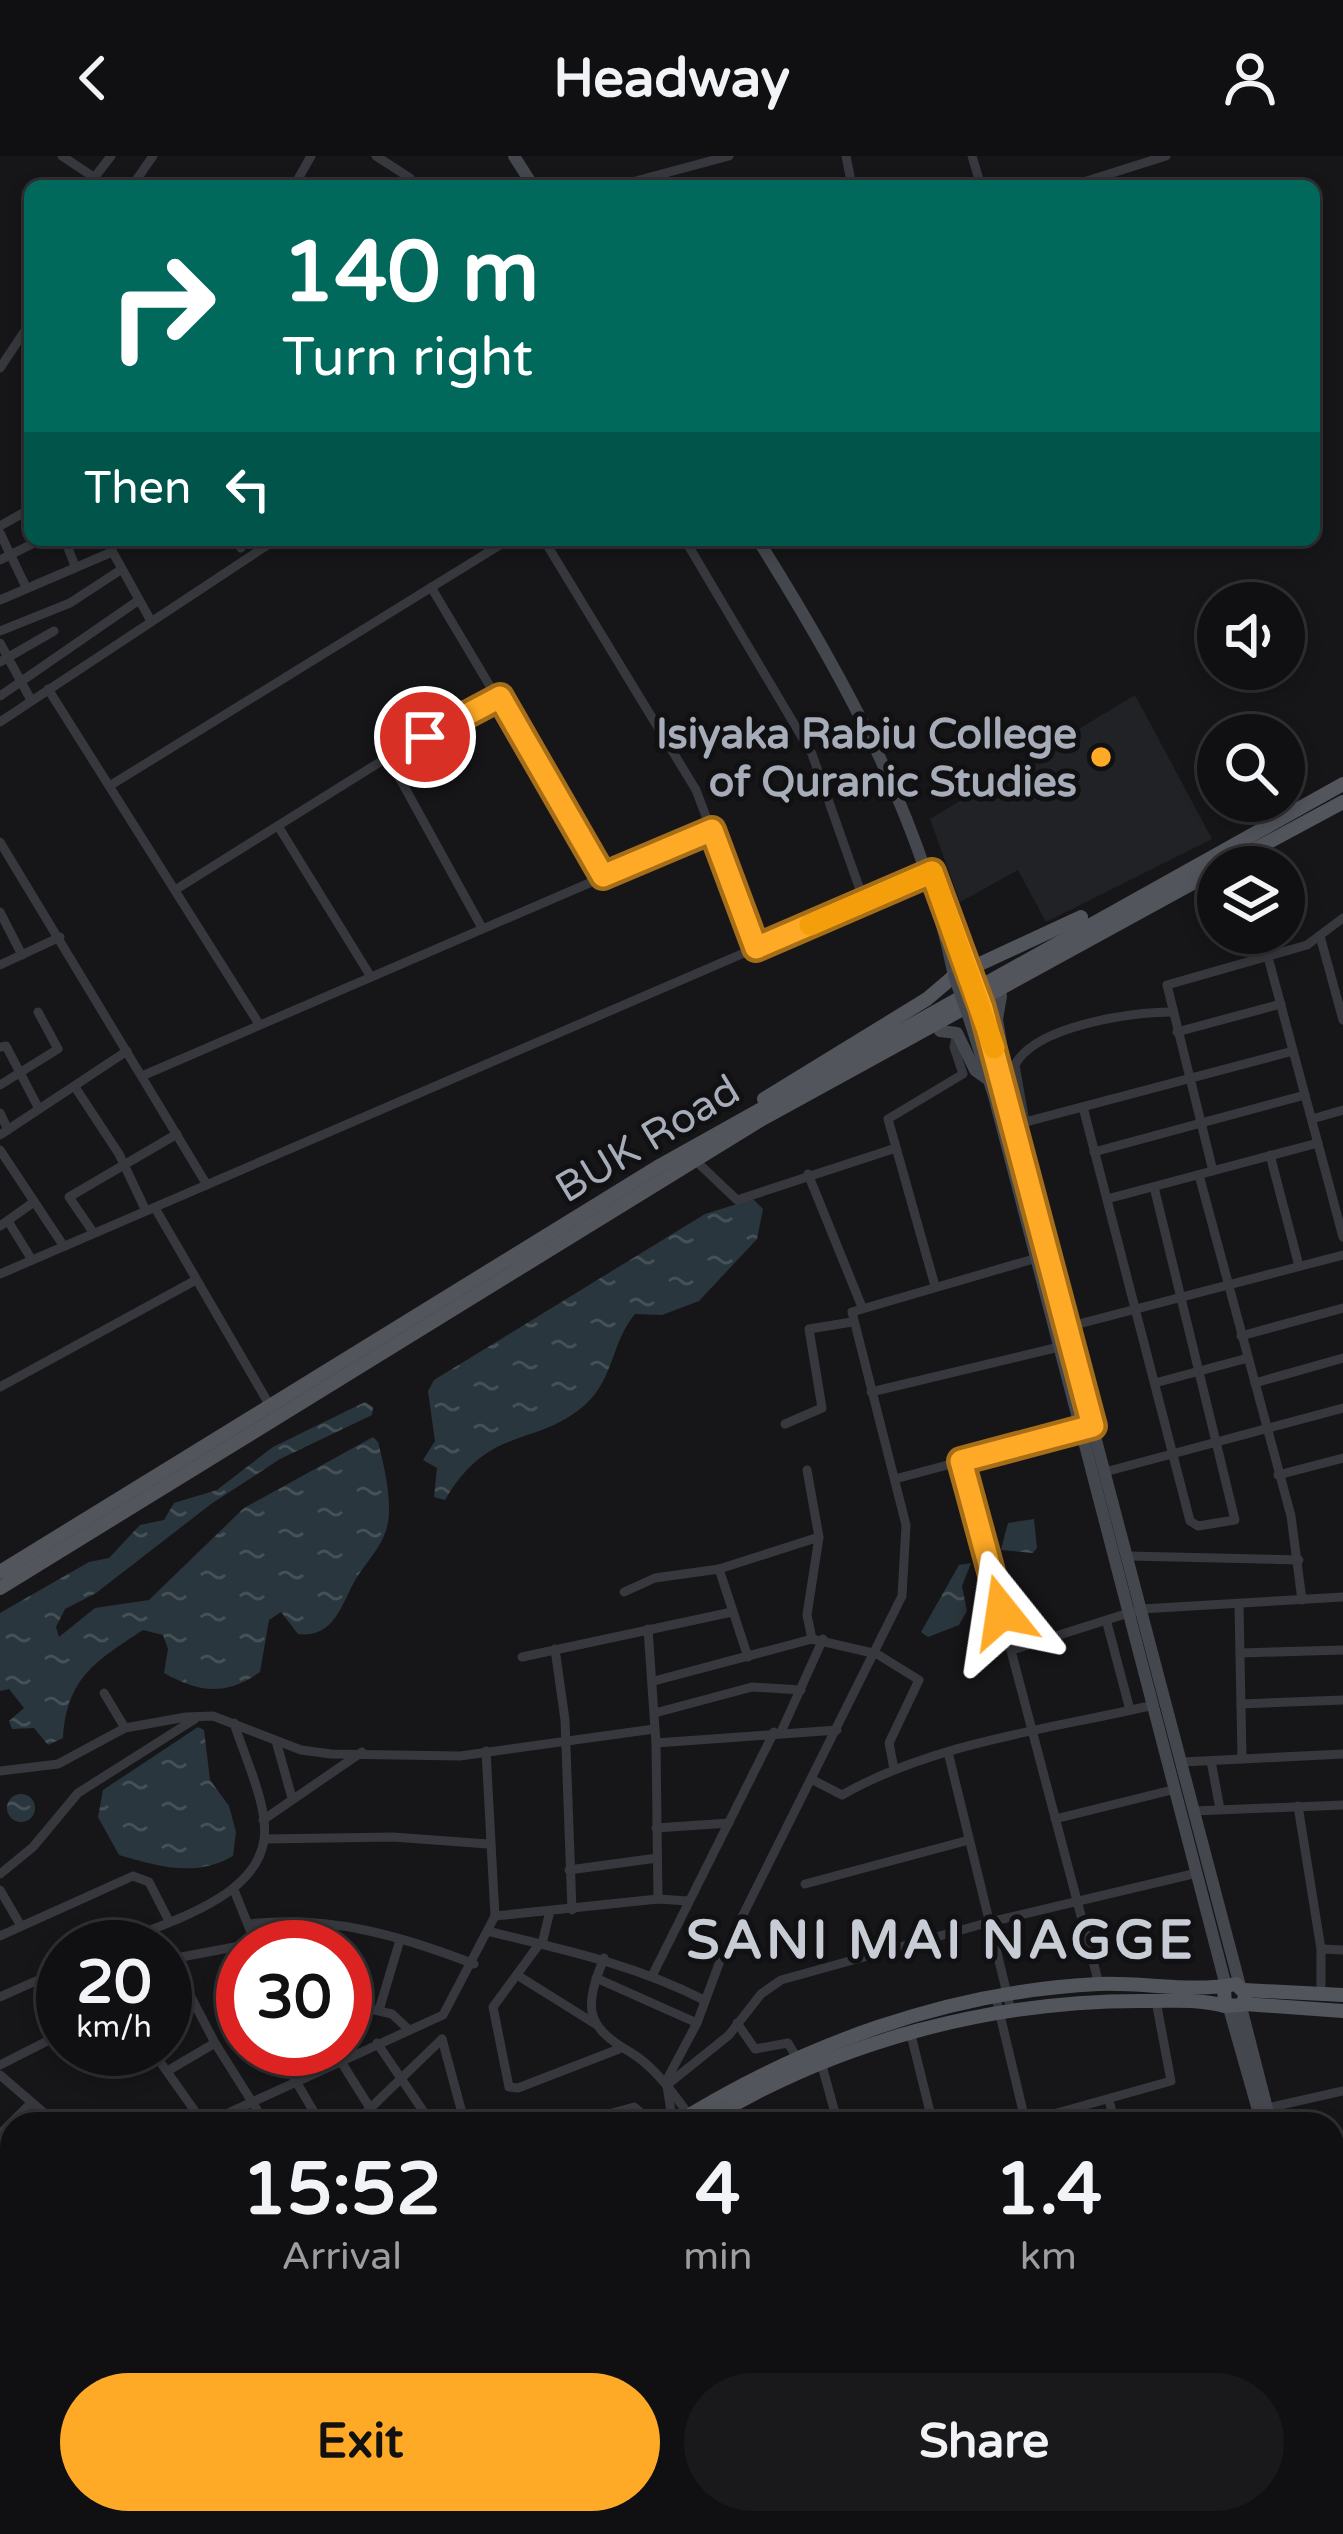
<!DOCTYPE html>
<style>
:root{--surface:#101012;--page:#19191b;--text:#f1f3f6;--muted:#9c9d9f;--line:#303032;--accent:#ffaa26}
body{margin:0;font-family:"Varela Round",sans-serif;background:var(--page);color:var(--text);height:100vh;display:flex;flex-direction:column;font-size:45px;white-space:nowrap}
*{box-sizing:border-box;margin:0}
p{font-size:39px;color:var(--muted)}
.icon{flex:none;width:66px;height:66px;fill:none;stroke:currentColor;stroke-width:2;stroke-linecap:round;stroke-linejoin:round}
.map{position:relative;flex:1;overflow:hidden}
.sheet{position:absolute;left:0px;top:1956px;width:1344px;height:423px;display:flex;flex-direction:column;background:var(--surface);border-radius:36px 36px 0 0;box-shadow:0 6px 18px #0003,0 0 0 3px var(--line)}
.sheet>*{flex:none}
.banner{position:absolute;left:24px;top:24px;width:1296px;height:366px;border-radius:18px;box-shadow:0 6px 18px #0003,0 0 0 3px var(--line);background:#00695c;color:#fff;overflow:hidden}
.controls{position:absolute;left:1197px;top:426px;display:grid;gap:24px}
.controls a{display:grid;place-items:center;width:108px;height:108px;border-radius:50%;background:var(--surface);box-shadow:0 6px 18px #0003,0 0 0 3px var(--line);font-size:60px}
.speed{position:absolute;left:36px;top:1764px;display:flex;gap:24px;font-size:60px;font-weight:700;text-align:center}
.speed>*{display:grid;place-content:center;width:156px;height:156px;border-radius:50%;background:var(--surface);box-shadow:0 6px 18px #0003,0 0 0 3px var(--line);line-height:1}
.speed small{font-size:30px;font-weight:400}
.speed .limit{border:18px solid #d22;background:#fff;color:#111}
.pin{position:absolute;display:grid;place-items:center;width:102px;height:102px;color:#fff;margin:-51px;border:6px solid #fff;border-radius:50%;box-shadow:0 3px 12px #0007}
.me{position:absolute;width:132px;margin:-66px;rotate:345deg;stroke-linejoin:round;filter:drop-shadow(0 0 9px #0008)}
.turn{display:flex;align-items:center;gap:42px;height:252px;padding:0 60px;font-size:54px}
.turn .icon{width:156px;height:156px;stroke-width:2.5}
.turn b{display:block;font-size:84px;line-height:102px}
.then{display:flex;align-items:center;height:114px;padding:0 60px;background:#0003;gap:24px;font-size:45px}
.eta{display:flex;justify-content:space-evenly;align-items:center;height:204px;text-align:center}
.eta b{font-size:72px;font-weight:700;line-height:84px}
.action{display:flex;gap:24px;margin-top:auto;padding:24px 60px}
.action a{flex:1;height:138px;border-radius:72px;background:var(--accent);color:#111;font-size:48px;font-weight:700;line-height:138px;text-align:center}
.action a+a{background:var(--page);color:var(--text)}
header{display:flex;justify-content:space-between;align-items:center;height:156px;padding:0 60px;background:var(--surface);font-size:54px;font-weight:700}
.map>svg:first-child{display:block}
.built{fill:#212225}
.water{fill:url(#water-ripples)}
.lines{fill:none;stroke-linecap:round;stroke-linejoin:round}
.minor{stroke:#36383d;stroke-width:9}
.secondary{stroke:#44474d;stroke-width:12}
.primary{stroke:#52555c;stroke-width:14}
.secondary-bridge{stroke:#44474d;stroke-width:12}
.route-casing{stroke:#a66e19;stroke-width:30}
.route{stroke:#ffaa26;stroke-width:21}
.slow{stroke:#f59e0b;stroke-width:21}
.poi-dot{fill:#ffaa26;stroke:#111113;stroke-width:4.5}
.labels{text-anchor:middle;stroke-width:10;stroke-linejoin:round;paint-order:stroke}
.poi-label{font-size:42px;font-weight:bold;fill:#a6adb9;stroke:#111113;text-anchor:end}
.street-label{font-size:42px;fill:#a6adb9;stroke:#111113}
.district-label{font-size:54px;font-weight:bold;letter-spacing:3px;fill:#c8ccd5;stroke:#111113}
</style>
<header><svg class="icon" aria-label="back" viewBox="0 0 24 24"><path d="M15 5l-7 7 7 7"/></svg>Headway<svg class="icon" aria-label="person" viewBox="0 0 24 24"><circle cx="12" cy="8" r="4"/><path d="M4 21q1-7 8-7t8 7"/></svg></header>
<div class="map">
<svg width="1343" height="2378" viewBox="0 0 1343 2378">
<defs>
<pattern id="water-ripples" width="26" height="14" patternUnits="userSpaceOnUse" patternTransform="scale(3)"><rect width="26" height="14" fill="#2a363d"/><path d="M2 4q2-2 4 0t4 0M15 11q2-2 4 0t4 0" fill="none" stroke="#465057"/></pattern>
</defs>
<rect width="100%" height="100%" fill="#161618"/>
<path class="built" d="M 1135,539 L 1212,683 L 1046,766 L 1018,714 L 960,746 L 930,663 Z"/>
<g class="water">
<path d="M 753,1043 L 763,1053 L 757,1083 L 699,1145 L 662,1159 L 635,1158 C 612,1185 614,1221 587,1247 C 536,1293 490,1267 445,1344 L 434,1341 L 437,1312 L 423,1304 L 435,1285 L 428,1235 L 434,1224 L 705,1058 Z"/>
<path d="M 365,1246 L 373,1251 L 372,1259 L 280,1303 L 211,1348 L 96,1437 L 65,1453 L 56,1471 L 59,1481 L 95,1452 L 149,1444 L 244,1352 L 373,1281 L 378,1286 C 383,1305 389,1331 389,1351 C 390,1381 375,1395 359,1418 C 342,1443 337,1483 298,1478 L 281,1456 L 269,1464 L 260,1516 C 226,1540 200,1537 164,1517 L 168,1493 L 163,1479 L 143,1474 C 96,1505 67,1521 63,1582 L 48,1589 L 34,1572 L 12,1573 L 9,1565 L 24,1552 L 9,1533 L 0,1535 L 0,1457 L 89,1406 L 109,1402 L 140,1369 L 164,1364 L 174,1347 L 217,1334 L 273,1291 Z"/>
<path d="M 1034,1363 L 1037,1392 L 1033,1397 L 1001,1394 L 1008,1367 Z"/>
<path d="M 971,1407 L 962,1430 L 967,1455 L 959,1469 L 928,1481 L 921,1476 L 959,1409 Z"/>
<path d="M 198,1571 L 204,1574 L 210,1624 L 229,1650 L 236,1676 L 233,1700 C 196,1722 156,1710 119,1699 L 98,1661 L 103,1634 Z"/>
<circle cx="21" cy="1652" r="14"/>
</g>
<g class="lines">
<g class="minor">
<path d="M 62,0 L 107,30"/>
<path d="M 376,0 L 410,22"/>
<path d="M 846,0 L 852,30"/>
<path d="M 972,0 L 981,30"/>
<path d="M 94,22 L 111,0"/>
<path d="M 132,30 L 153,0"/>
<path d="M 294,30 L 311,0"/>
<path d="M 617,30 L 729,0"/>
<path d="M 1071,30 L 1166,0"/>
<path d="M 0,212 L 30,167"/>
<path d="M 0,370 L 23,357"/>
<path d="M 0,377 L 26,431"/>
<path d="M 65,384 L 75,410"/>
<path d="M 106,384 L 151,465"/>
<path d="M 236,384 L 241,392"/>
<path d="M 544,384 L 696,634 L 756,792"/>
<path d="M 685,384 L 812,598 L 864,745"/>
<path d="M 0,404 L 40,384"/>
<path d="M 431,431 L 603,720"/>
<path d="M 0,444 L 112,396"/>
<path d="M 0,475 L 70,447 L 122,413"/>
<path d="M 0,487 L 31,544"/>
<path d="M 0,506 L 54,475"/>
<path d="M 48,533 L 259,868"/>
<path d="M 0,540 L 139,444"/>
<path d="M 0,566 L 275,384"/>
<path d="M 388,601 L 481,770"/>
<path d="M 111,629 L 508,384"/>
<path d="M 278,670 L 371,821"/>
<path d="M 0,686 L 207,1029"/>
<path d="M 175,734 L 388,601 L 500,541"/>
<path d="M 0,756 L 22,799"/>
<path d="M 1320,780 L 1343,864"/>
<path d="M 1268,801 L 1343,1081"/>
<path d="M 0,809 L 60,781"/>
<path d="M 1177,876 L 1281,848"/>
<path d="M 0,891 L 6,890 L 39,953"/>
<path d="M 142,920 L 712,674"/>
<path d="M 0,929 L 58,893 L 38,856"/>
<path d="M 75,931 L 119,998 L 146,1055"/>
<path d="M 1083,951 L 1190,1365 L 1198,1370 L 1235,1364 L 1154,1031"/>
<path d="M 0,957 L 8,974"/>
<path d="M 1312,963 L 1343,954"/>
<path d="M 1025,966 L 1015,909 C 1035,870 1131,856 1171,856"/>
<path d="M 1014,969 L 1293,895"/>
<path d="M 0,979 L 127,895"/>
<path d="M 0,994 L 63,1089"/>
<path d="M 1094,996 L 1305,939"/>
<path d="M 1270,999 L 1299,1110"/>
<path d="M 696,1005 L 737,1044 L 896,992"/>
<path d="M 1213,1015 L 1167,829 L 1307,789 L 1343,762"/>
<path d="M 808,1018 L 862,1151"/>
<path d="M 1199,1019 L 1291,1360 L 1302,1444"/>
<path d="M 1107,1043 L 1318,987"/>
<path d="M 155,1052 L 273,1255"/>
<path d="M 8,1065 L 32,1104"/>
<path d="M 0,1070 L 31,1048"/>
<path d="M 93,1076 L 69,1041 L 177,978"/>
<path d="M 0,1118 L 932,716"/>
<path d="M 935,1130 L 888,963 L 963,918 L 954,891 L 957,877"/>
<path d="M 1067,1171 L 1343,1099"/>
<path d="M 1241,1180 L 1343,1152"/>
<path d="M 1155,1227 L 1248,1202"/>
<path d="M 1255,1227 L 1343,1202"/>
<path d="M 0,1231 L 196,1124"/>
<path d="M 871,1236 L 1059,1191"/>
<path d="M 785,1268 L 822,1252 L 809,1173 L 852,1166"/>
<path d="M 961,1305 L 1099,1828"/>
<path d="M 807,1314 L 819,1381 L 807,1459 L 812,1483"/>
<path d="M 1105,1316 L 1343,1252"/>
<path d="M 1278,1319 L 1343,1302"/>
<path d="M 895,1323 L 1086,1272"/>
<path d="M 1128,1400 L 1299,1404"/>
<path d="M 719,1413 L 748,1501"/>
<path d="M 624,1436 L 655,1422 L 719,1413 L 819,1381"/>
<path d="M 1239,1448 L 1242,1603"/>
<path d="M 1107,1467 L 1130,1554"/>
<path d="M 648,1473 L 656,1587 L 658,1743"/>
<path d="M 555,1493 L 565,1564 L 572,1754"/>
<path d="M 1012,1494 L 1141,1453 L 1343,1441"/>
<path d="M 1240,1497 L 1343,1494"/>
<path d="M 522,1501 L 732,1456"/>
<path d="M 654,1525 L 812,1483 L 877,1498 L 919,1524 L 889,1587 L 894,1613"/>
<path d="M 104,1537 L 125,1572"/>
<path d="M 1241,1548 L 1343,1544"/>
<path d="M 655,1557 L 752,1531 L 801,1534"/>
<path d="M 781,1576 L 823,1483"/>
<path d="M 276,1585 L 292,1642"/>
<path d="M 656,1587 L 837,1574"/>
<path d="M 948,1596 L 1011,1854"/>
<path d="M 1211,1605 L 1220,1653"/>
<path d="M 1182,1606 L 1343,1598"/>
<path d="M 0,1615 L 58,1608 L 125,1572 L 186,1561 L 213,1560 L 301,1594 L 331,1598 L 460,1600 L 654,1573"/>
<path d="M 811,1623 L 842,1639 C 935,1586 1051,1573 1154,1549"/>
<path d="M 1298,1650 L 1321,1793 L 1321,1837"/>
<path d="M 1194,1655 L 1343,1649"/>
<path d="M 1055,1663 L 1176,1633"/>
<path d="M 263,1664 L 362,1596"/>
<path d="M 656,1672 L 729,1667"/>
<path d="M 265,1683 L 393,1681 L 488,1688"/>
<path d="M 569,1714 L 657,1702"/>
<path d="M 0,1718 L 33,1691 L 78,1637 L 195,1563"/>
<path d="M 805,1728 L 969,1684"/>
<path d="M 0,1734 L 21,1770"/>
<path d="M 234,1734 L 257,1791"/>
<path d="M 495,1760 L 658,1743 L 688,1745"/>
<path d="M 248,1768 C 329,1759 399,1779 474,1808"/>
<path d="M 491,1776 C 566,1794 635,1809 704,1844"/>
<path d="M 0,1780 L 133,1720 L 149,1726 L 168,1763"/>
<path d="M 540,1787 L 493,1851 L 509,1931 L 518,1932 L 619,1893"/>
<path d="M 542,1788 L 550,1755"/>
<path d="M 108,1791 C 156,1769 255,1746 264,1684 C 269,1650 244,1600 234,1567"/>
<path d="M 165,1791 L 215,1887 L 266,1968"/>
<path d="M 1321,1793 L 1343,1794"/>
<path d="M 604,1802 C 585,1850 583,1869 630,1896 C 654,1910 673,1937 689,1959"/>
<path d="M 171,1803 L 256,1787"/>
<path d="M 653,1818 L 774,1576"/>
<path d="M 517,1819 L 597,1869"/>
<path d="M 596,1822 L 697,1867"/>
<path d="M 0,1841 L 63,1813"/>
<path d="M 996,1842 L 1026,1968"/>
<path d="M 345,1847 L 392,1858 L 407,1872"/>
<path d="M 379,1854 L 400,1784"/>
<path d="M 737,1867 L 755,1893 L 788,1887 L 797,1902"/>
<path d="M 911,1879 L 933,1968"/>
<path d="M 442,1883 L 465,1968"/>
<path d="M 377,1887 L 432,1968"/>
<path d="M 151,1893 L 204,1968"/>
<path d="M 277,1893 L 321,1968"/>
<path d="M 340,1904 L 380,1968"/>
<path d="M 821,1906 L 838,1968"/>
<path d="M 0,1909 L 63,1877"/>
<path d="M 169,1914 L 215,1887"/>
<path d="M 0,1919 L 57,1968"/>
<path d="M 665,1927 L 697,1867 L 720,1805 L 902,1440 L 906,1369 L 852,1156 L 1037,1102"/>
<path d="M 667,1929 L 729,1879 L 761,1838 L 781,1824 L 990,1766 L 1197,1717"/>
<path d="M 667,1930 L 673,1968"/>
<path d="M 1109,1944 L 1115,1968"/>
<path d="M 1267,1952 L 1343,1935"/>
<path d="M 1025,1966 L 1171,1925 L 1156,1845"/>
<path d="M 204,1968 L 443,1859 L 495,1760 L 486,1595"/>
<path d="M 354,1968 L 442,1883"/>
<path d="M 572,1968 L 634,1951 L 654,1968"/>
<path d="M 0,1978 L 30,1948"/>
<path d="M 1332,1990 L 1343,1988"/>
<path d="M 1332,2118 L 1343,2115"/>
<path d="M 1332,2171 L 1343,2168"/>
<path d="M 0,2195 L 12,2184"/>
<path d="M 0,2285 L 12,2274"/>
<path d="M 440,2367 L 452,2378"/>
<path d="M 683,2367 L 684,2378"/>
<path d="M 771,2367 L 772,2378"/>
<path d="M 942,2367 L 945,2378"/>
<path d="M 1111,2367 L 1111,2378"/>
<path d="M 1200,2367 L 1200,2378"/>
<path d="M 1286,2367 L 1287,2378"/>
<path d="M 203,2378 L 207,2367"/>
<path d="M 324,2378 L 337,2370"/>
<path d="M 834,2378 L 874,2367"/>
</g>
<g class="secondary">
<path d="M 514,0 L 533,30"/>
<path d="M 758,384 C 843,519 922,662 954,820"/>
<path d="M 937,734 L 970,812"/>
<path d="M 1001,840 L 997,863 L 1003,900"/>
<path d="M 982,852 L 1240,1830"/>
<path d="M 968,859 L 994,940 L 1226,1830"/>
<path d="M 940,875 L 957,877 L 975,914 L 989,924"/>
<path d="M 1241,1851 L 1271,1968"/>
<path d="M 1229,1852 L 1262,1968"/>
<path d="M 1332,2224 L 1343,2269"/>
<path d="M 1332,2263 L 1343,2310"/>
</g>
<g class="primary">
<path d="M 1222,711 L 1343,646"/>
<path d="M 764,943 L 927,843 L 954,820 L 1081,761"/>
<path d="M 0,1416 L 661,1009 L 1343,628"/>
<path d="M 0,1432 L 762,963 L 1218,713"/>
<path d="M 1244,1834 L 1343,1839"/>
<path d="M 1244,1848 L 1343,1855"/>
<path d="M 675,1968 C 801,1889 949,1835 1099,1828 C 1144,1826 1192,1837 1236,1828 L 1246,1838 L 1242,1849 L 1225,1850 L 1224,1832"/>
<path d="M 701,1968 C 834,1885 995,1843 1151,1845 C 1176,1845 1200,1843 1225,1850"/>
<path d="M 30,2378 L 52,2367"/>
<path d="M 59,2378 L 81,2367"/>
</g>
<g class="secondary-bridge">
<path d="M 970,812 L 982,852"/>
<path d="M 954,820 L 968,859"/>
</g>
</g>
<g class="lines">
<defs>
<path id="route" d="M 425,581 L 500,541 L 603,720 L 712,674 L 756,792 L 932,716 L 982,852 L 1093,1270 L 961,1305 L 1002,1456"/>
</defs>
<use href="#route" class="route-casing"/>
<use href="#route" class="route"/>
<path class="slow" d="M 810,769 L 932,716 L 994,892"/>
</g>
<circle class="poi-dot" cx="1101" cy="601" r="12"/>
<g class="labels">
<g class="poi-label">
<text x="1077" y="592">Isiyaka Rabiu College<tspan x="1077" dy="48">of Quranic Studies</tspan></text>
</g>
<g class="street-label">
<text transform="translate(647 982) rotate(-31)" y="15">BUK Road</text>
</g>
<g class="district-label">
<text x="941" y="1802">SANI MAI NAGGE</text>
</g>
</g>
</svg>
<div class="controls">
<a><svg class="icon" aria-label="sound" viewBox="0 0 24 24"><path d="M4 9h4l5-4v14l-5-4H4zM17 9q2 3 0 6"/></svg></a>
<a><svg class="icon" aria-label="search" viewBox="0 0 24 24"><circle cx="10" cy="10" r="6"/><path d="M15 15l6 6"/></svg></a>
<a><svg class="icon" aria-label="layers" viewBox="0 0 24 24"><path d="M12 4l9 5-9 5-9-5zM3 14l9 5 9-5"/></svg></a>
</div>
<div class="speed"><div>20<small>km/h</small></div><div class="limit">30</div></div>
<div class="pin" style="left:425px;top:581px;background:#d93025"><svg class="icon" aria-label="arrive" viewBox="0 0 24 24"><path d="M6 21V4h12l-3 4 3 4H6"/></svg></div>
<svg class="me" style="left:1002px;top:1456px" viewBox="-20 -20 40 40"><path d="M0-17L14 15 0 8-14 15z" fill="#ffaa26" stroke="#fff" stroke-width="4"/></svg>
<div class="banner">
<div class="turn"><svg class="icon" aria-label="right" viewBox="0 0 24 24"><path d="M7 20v-9h11M14 6l5 5-5 5"/></svg><div><b>140 m</b>Turn right</div></div>
<div class="then">Then<svg class="icon" aria-label="left" viewBox="0 0 24 24"><path d="M17 20v-9H6M10 6l-5 5 5 5"/></svg></div>
</div>
<section class="sheet">
<div class="eta">
<div><b>15:52</b><p>Arrival</p></div>
<div><b>4</b><p>min</p></div>
<div><b>1.4</b><p>km</p></div>
</div>
<div class="action"><a>Exit</a><a>Share</a></div>
</section>
</div>
